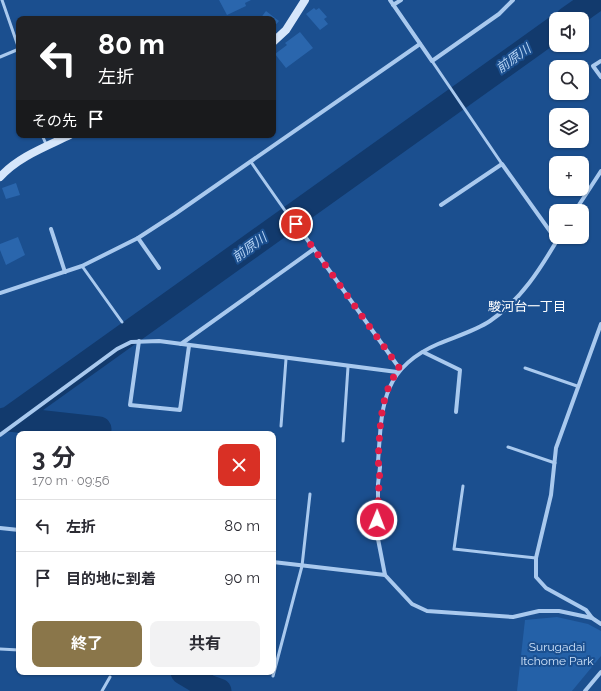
<!DOCTYPE html>
<html lang="ja">
<meta charset="utf-8">
<style>
:root{--surface:#fff;--page:#f2f2f3;--text:#2b2b33;--muted:#7c7c81;--line:#e1e1e2;--accent:#8a764a}
body{margin:0;font-family:Raleway,"Noto Sans JP",sans-serif;background:var(--page);color:var(--text);height:100vh;display:flex;flex-direction:column;font-size:15px;white-space:nowrap}
*{box-sizing:border-box;margin:0}
p{font-size:13px;color:var(--muted)}
.icon{flex:none;width:22px;height:22px;fill:none;stroke:currentColor;stroke-width:2;stroke-linecap:round;stroke-linejoin:round}
.map{position:relative;flex:1;overflow:hidden}
.side{position:absolute;left:16px;top:431px;width:260px;height:244px;display:flex;flex-direction:column;background:var(--surface);border-radius:8px;box-shadow:0 1px 3px #0004}
.side>*{flex:none}
.banner{position:absolute;left:16px;top:16px;width:260px;height:122px;border-radius:8px;box-shadow:0 1px 3px #0004;background:#202124;color:#fff;overflow:hidden}
.fabs{position:absolute;left:549px;top:12px;display:grid;gap:8px}
.fabs a{display:grid;place-items:center;width:40px;height:40px;border-radius:8px;background:var(--surface);box-shadow:0 1px 3px #0004;font-size:20px}
.pin{position:absolute;display:grid;place-items:center;width:34px;height:34px;color:#fff;margin:-17px;border:2px solid #fff;border-radius:50%;box-shadow:0 1px 4px #0007}
.me{position:absolute;width:44px;margin:-22px;rotate:1deg;stroke-linejoin:round;filter:drop-shadow(0 0 3px #0008)}
.turn{display:flex;align-items:center;gap:14px;height:84px;padding:0 16px;font-size:18px}
.turn .icon{width:52px;height:52px;stroke-width:2.5}
.turn b{display:block;font-size:28px;line-height:34px}
.then{display:flex;align-items:center;height:38px;padding:0 16px;background:#0003;gap:8px;font-size:15px}
.round{display:grid;place-items:center;flex:none;width:42px;height:42px;border-radius:8px;background:var(--page)}
.summary{display:flex;align-items:center;justify-content:space-between;height:68px;padding:0 16px}
h1{font-size:24px;font-weight:700;line-height:30px}
.primary-button{display:flex;gap:8px;margin-top:auto;padding:8px 16px}
.primary-button a{flex:1;height:46px;border-radius:8px;background:var(--accent);color:#fff;font-size:16px;font-weight:700;line-height:46px;text-align:center}
.primary-button a+a{background:var(--page);color:var(--text)}
ul{padding:0;list-style:none}
li{display:flex;align-items:center;gap:12px;height:52px;padding:0 16px;border-top:1px solid var(--line)}
li div{flex:1}
li b{display:block;font-size:15px}
li em{font-style:normal}
.map>svg:first-child{display:block}
.green{fill:#2461a8}
.lines{fill:none;stroke-linecap:round;stroke-linejoin:round}
.river{stroke:#123a6d;stroke-width:25}
.building{fill:#2a66ad}
.lane{stroke:#a9c9ee;stroke-width:3}
.street{stroke:#a9c9ee;stroke-width:4}
.secondary{stroke:#d6e6fa;stroke-width:8}
.route{stroke:#e11d48;stroke-width:7;stroke-dasharray:0 12.6}
.labels{text-anchor:middle;stroke-width:4;stroke-linejoin:round;paint-order:stroke}
.park-label{font-size:12px;fill:#cfe3fa;stroke:#1b4f8f}
.water-label{font-size:13px;font-style:italic;fill:#b5d3f5;stroke:#1b4f8f}
.neighbourhood-label{font-size:13px;fill:#fff;stroke:#1b4f8f}
</style>
<div class="map">
<svg width="601" height="691" viewBox="0 0 601 691">
<rect width="100%" height="100%" fill="#1b4f8f"/>
<path class="green" d="M 557,617 L 588,624 L 601,631 L 601,656 L 572,691 L 517,691 L 525,620 Z"/>
<g class="lines">
<g class="river">
<path d="M 568,19 L 595,0"/>
<path d="M 9,419 L 99,429 L 98,434"/>
<path d="M 0,421 L 9,419 L 556,28"/>
<path d="M 183,672 L 208,687 L 219,691"/>
</g>
</g>
<g class="building">
<path d="M 219,0 L 251,0 L 245,3 L 246,6 L 227,15 Z"/>
<path d="M 314,8 L 316,10 L 319,8 L 327,17 L 324,19 L 328,24 L 320,30 L 306,14 Z"/>
<path d="M 266,11 L 279,21 L 273,28 L 273,19 L 260,19 Z"/>
<path d="M 300,32 L 313,48 L 286,68 L 275,54 L 287,45 L 285,43 Z"/>
<path d="M 16,183 L 20,195 L 6,199 L 2,188 Z"/>
<path d="M 18,237 L 25,255 L 6,265 L 0,250 L 0,244 Z"/>
</g>
<g class="lines">
<g class="lane">
<path d="M 2,0 L 19,49"/>
<path d="M 0,57 L 19,49"/>
<path d="M 432,61 L 502,164"/>
<path d="M 42,135 L 46,144"/>
<path d="M 251,162 L 286,212"/>
<path d="M 82,266 L 122,322"/>
<path d="M 525,368 L 577,386"/>
<path d="M 281,426 L 286,359"/>
<path d="M 343,441 L 348,367"/>
<path d="M 508,447 L 555,463"/>
<path d="M 463,486 L 454,549 L 536,558"/>
<path d="M 0,649 L 19,650"/>
<path d="M 273,676 L 302,566 L 310,494"/>
<path d="M 102,691 L 110,677"/>
</g>
<g class="street">
<path d="M 390,0 L 432,61 L 499,14 L 513,0"/>
<path d="M 393,5 L 401,0"/>
<path d="M 601,61 L 593,66 L 601,77"/>
<path d="M 441,205 L 502,164 L 557,241"/>
<path d="M 575,211 L 601,171"/>
<path d="M 296,224 L 400,369"/>
<path d="M 51,229 L 65,272"/>
<path d="M 559,237 C 541,268 521,300 490,321 C 475,331 454,337 438,344 C 380,369 382,408 378,462 L 380,467 L 378,484 L 378,539 L 385,575 L 412,604 L 427,611 L 513,617 L 539,611 L 559,611 L 592,618 L 601,624"/>
<path d="M 138,238 L 159,268"/>
<path d="M 0,293 L 82,266 L 138,238 L 175,214 L 420,44"/>
<path d="M 139,341 L 130,405 L 180,410 L 189,346"/>
<path d="M 181,344 L 314,249"/>
<path d="M 423,352 L 460,370 L 456,412"/>
<path d="M 0,435 L 117,349 L 131,342 L 159,341 L 397,372"/>
<path d="M 0,528 L 19,530"/>
<path d="M 273,562 L 385,575"/>
<path d="M 592,618 L 586,610 L 546,588 L 536,577 L 536,558 L 551,495 L 556,448 L 601,324"/>
<path d="M 585,691 L 601,672"/>
</g>
<g class="secondary">
<path d="M 273,42 L 286,30 L 305,0"/>
<path d="M 0,177 C 18,157 45,147 70,135"/>
</g>
</g>
<g class="lines">
<path class="route" d="M 296,224 L 400,369 C 379,390 380,435 378,462 L 380,467 L 377,520"/>
</g>
<g class="labels">
<g class="park-label">
<text x="557" y="651">Surugadai<tspan x="557" dy="14">Itchome Park</tspan></text>
</g>
<g class="water-label">
<text transform="translate(513 58) rotate(-36)" y="5">前原川</text>
<text transform="translate(249 247) rotate(-36)" y="5">前原川</text>
</g>
<g class="neighbourhood-label">
<text x="527" y="311">駿河台一丁目</text>
</g>
</g>
</svg>
<div class="fabs">
<a><svg class="icon" aria-label="sound" viewBox="0 0 24 24"><path d="M4 9h4l5-4v14l-5-4H4zM17 9q2 3 0 6"/></svg></a>
<a><svg class="icon" aria-label="search" viewBox="0 0 24 24"><circle cx="10" cy="10" r="6"/><path d="M15 15l6 6"/></svg></a>
<a><svg class="icon" aria-label="layers" viewBox="0 0 24 24"><path d="M12 4l9 5-9 5-9-5zM3 14l9 5 9-5"/></svg></a>
<a>+</a>
<a>−</a>
</div>
<div class="pin" style="left:296px;top:224px;background:#d93025"><svg class="icon" aria-label="arrive" viewBox="0 0 24 24"><path d="M6 21V4h12l-3 4 3 4H6"/></svg></div>
<svg class="me" style="left:377px;top:520px" viewBox="-20 -20 40 40"><circle r="17" fill="#e11d48" stroke="#fff" stroke-width="3"/><path d="M0-11L8 9 0 5-8 9z" fill="#fff"/></svg>
<div class="banner">
<div class="turn"><svg class="icon" aria-label="left" viewBox="0 0 24 24"><path d="M17 20v-9H6M10 6l-5 5 5 5"/></svg><div><b>80 m</b>左折</div></div>
<div class="then">その先<svg class="icon" aria-label="arrive" viewBox="0 0 24 24"><path d="M6 21V4h12l-3 4 3 4H6"/></svg></div>
</div>
<section class="side">
<div class="summary"><div><h1>3 分</h1><p>170 m · 09:56</p></div><a class="round" style="background:#d93025;color:#fff"><svg class="icon" aria-label="close" viewBox="0 0 24 24"><path d="M6 6l12 12M18 6L6 18"/></svg></a></div>
<ul>
<li><svg class="icon" aria-label="left" viewBox="0 0 24 24"><path d="M17 20v-9H6M10 6l-5 5 5 5"/></svg><div><b>左折</b></div><em>80 m</em></li>
<li><svg class="icon" aria-label="arrive" viewBox="0 0 24 24"><path d="M6 21V4h12l-3 4 3 4H6"/></svg><div><b>目的地に到着</b></div><em>90 m</em></li>
</ul>
<div class="primary-button"><a>終了</a><a>共有</a></div>
</section>
</div>
